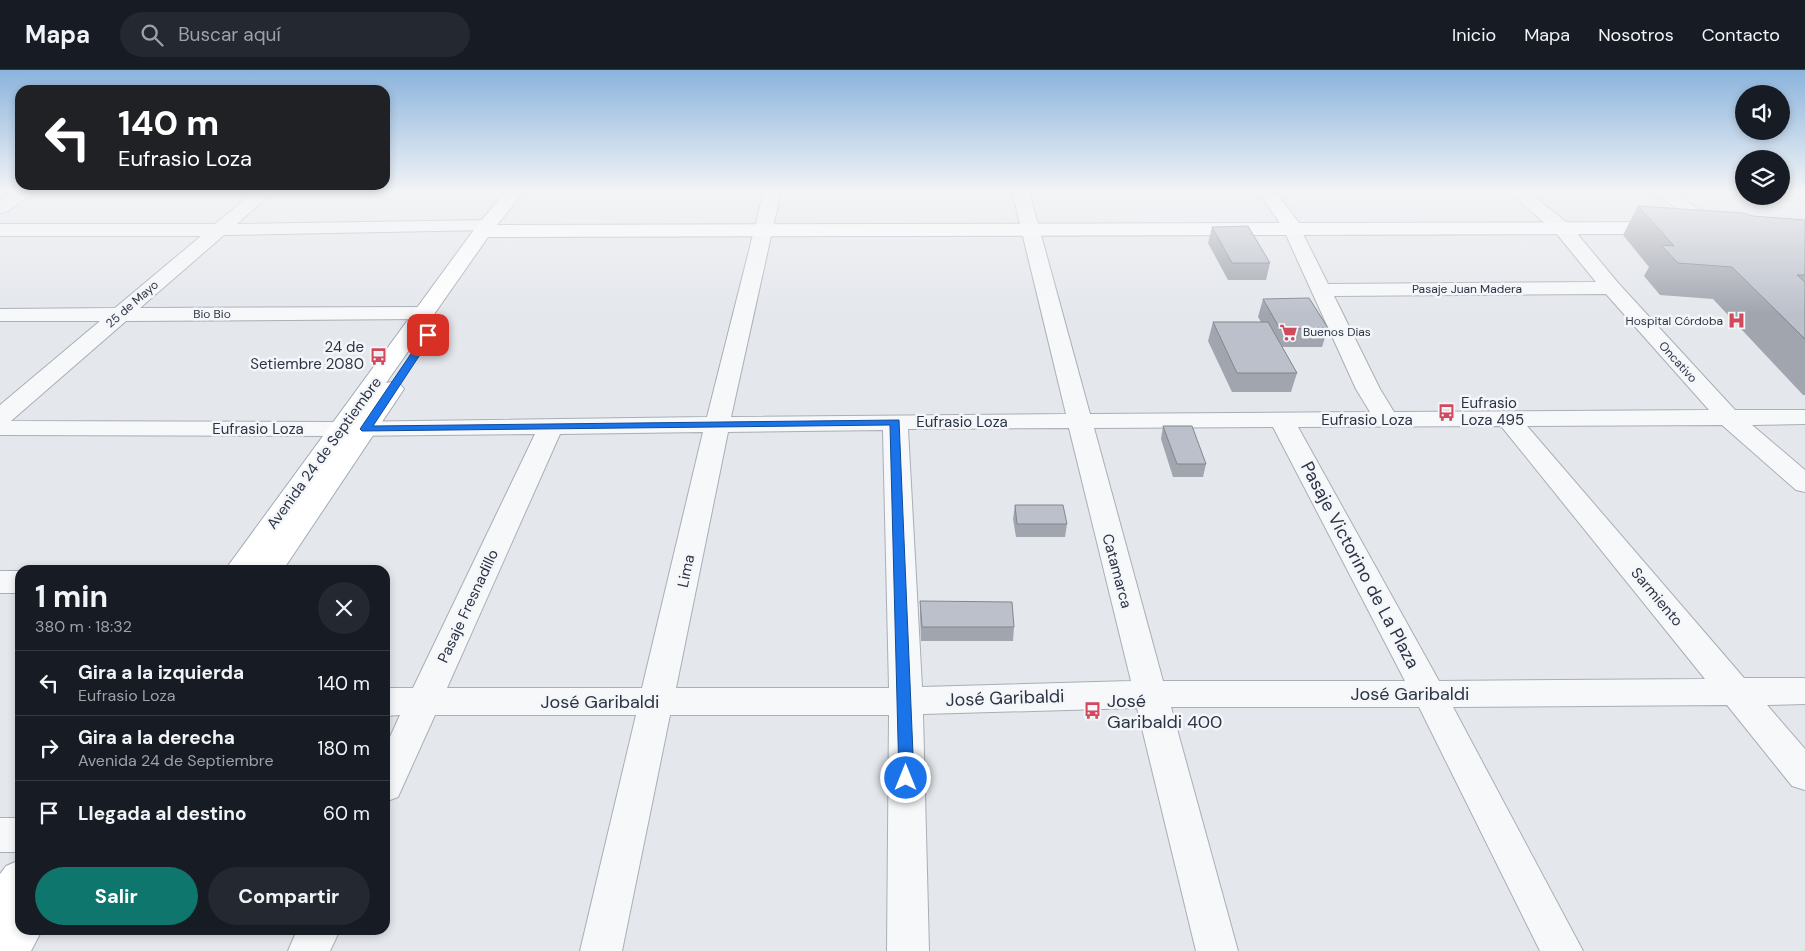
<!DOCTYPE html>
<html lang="es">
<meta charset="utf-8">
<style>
:root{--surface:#171b24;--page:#242831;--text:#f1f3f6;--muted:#9ea1a6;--line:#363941;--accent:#0f766e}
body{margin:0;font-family:"DM Sans",sans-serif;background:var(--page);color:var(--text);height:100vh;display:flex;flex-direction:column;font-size:19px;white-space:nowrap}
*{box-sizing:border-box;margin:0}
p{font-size:16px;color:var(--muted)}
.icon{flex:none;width:28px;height:28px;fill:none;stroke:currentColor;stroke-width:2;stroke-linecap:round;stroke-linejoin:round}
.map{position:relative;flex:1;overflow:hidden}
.side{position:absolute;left:15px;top:495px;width:375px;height:370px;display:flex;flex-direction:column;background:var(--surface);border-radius:15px;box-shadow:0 2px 8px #0003}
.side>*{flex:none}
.hud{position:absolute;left:15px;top:15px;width:375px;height:105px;border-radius:15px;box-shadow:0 2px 8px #0003;background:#202124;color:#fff;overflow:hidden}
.controls{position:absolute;left:1735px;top:15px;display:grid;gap:10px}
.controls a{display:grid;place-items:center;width:55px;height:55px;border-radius:50%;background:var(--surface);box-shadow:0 2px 8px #0003;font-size:25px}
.pin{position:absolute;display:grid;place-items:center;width:42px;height:42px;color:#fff;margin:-21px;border-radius:10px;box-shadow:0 2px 8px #0006}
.me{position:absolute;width:55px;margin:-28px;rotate:0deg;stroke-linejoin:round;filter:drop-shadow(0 0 4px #0008)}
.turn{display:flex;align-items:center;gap:18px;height:105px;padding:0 20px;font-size:22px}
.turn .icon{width:65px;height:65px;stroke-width:2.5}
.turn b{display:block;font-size:35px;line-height:42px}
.round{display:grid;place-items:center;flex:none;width:52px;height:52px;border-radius:26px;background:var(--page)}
.overview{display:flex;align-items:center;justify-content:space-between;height:85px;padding:0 20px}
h1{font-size:30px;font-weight:700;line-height:38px}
.action{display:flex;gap:10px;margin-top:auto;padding:10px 20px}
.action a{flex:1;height:58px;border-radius:30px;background:var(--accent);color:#fff;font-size:20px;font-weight:700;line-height:58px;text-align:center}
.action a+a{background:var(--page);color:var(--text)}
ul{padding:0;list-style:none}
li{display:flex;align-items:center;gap:15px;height:65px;padding:0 20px;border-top:1px solid var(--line)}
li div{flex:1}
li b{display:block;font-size:19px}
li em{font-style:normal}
header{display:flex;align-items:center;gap:30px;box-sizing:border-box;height:70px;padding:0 25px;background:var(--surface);border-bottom:1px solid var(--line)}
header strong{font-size:24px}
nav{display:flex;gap:28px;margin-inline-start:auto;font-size:18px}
.search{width:350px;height:45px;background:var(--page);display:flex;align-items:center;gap:12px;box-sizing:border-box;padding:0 18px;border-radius:28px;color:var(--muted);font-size:19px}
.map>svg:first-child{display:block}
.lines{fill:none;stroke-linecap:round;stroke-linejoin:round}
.minor-casing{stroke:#a9aeb7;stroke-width:2}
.major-casing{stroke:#a3abb8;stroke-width:2}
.minor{fill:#f7f8fa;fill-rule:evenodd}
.major{fill:#fff;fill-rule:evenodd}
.wall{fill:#a1a5ae}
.building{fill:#bbc0ca;stroke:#83868d}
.route{fill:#1a73e8;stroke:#114b97}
.labels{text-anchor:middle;stroke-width:5;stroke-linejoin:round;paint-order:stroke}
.far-street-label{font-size:12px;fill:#2b3445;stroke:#f4f6f9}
.far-poi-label{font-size:12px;fill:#2b3445;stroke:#f4f6f9;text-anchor:end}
.poi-label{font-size:15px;fill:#2b3445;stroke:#f4f6f9;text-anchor:end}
.street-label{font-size:15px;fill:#2b3445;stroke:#f4f6f9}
.near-street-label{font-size:18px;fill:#2b3445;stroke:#f4f6f9}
.near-poi-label{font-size:18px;fill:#2b3445;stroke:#f4f6f9;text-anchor:start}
</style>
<header>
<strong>Mapa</strong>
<div class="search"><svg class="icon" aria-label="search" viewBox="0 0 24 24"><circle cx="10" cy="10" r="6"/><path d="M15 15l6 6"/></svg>Buscar aquí</div>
<nav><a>Inicio</a><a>Mapa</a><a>Nosotros</a><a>Contacto</a></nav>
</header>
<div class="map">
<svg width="1805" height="881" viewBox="0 0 1805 881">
<rect width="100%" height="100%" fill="#e4e7ec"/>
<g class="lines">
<defs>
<g id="minor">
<path d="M 16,121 L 37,121 L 6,142 L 0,143 L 0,130 Z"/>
<path d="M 255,121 L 274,121 L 237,154 L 488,150 L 494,151 L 497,155 L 494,159 L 488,160 L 224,165 L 140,238 L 424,237 L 431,239 L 435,243 L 431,247 L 424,249 L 126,251 L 11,351 L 341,352 L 707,347 L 764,121 L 781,121 L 731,347 L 1066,344 L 1012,121 L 1029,121 L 1090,344 L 1370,342 L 1356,319 L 1281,154 L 1284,150 L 1296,150 L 1328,214 L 1596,212 L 1556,163 L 1508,121 L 1527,121 L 1570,155 L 1619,214 L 1735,340 L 1805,340 L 1805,354 L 1752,355 L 1805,400 L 1805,422 L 1796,420 L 1722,355 L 1527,356 L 1744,608 L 1805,608 L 1805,634 L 1767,635 L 1805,679 L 1805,720 L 1792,716 L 1727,635 L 1453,637 L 1583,881 L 1540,881 L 1419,637 L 1171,637 L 1238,881 L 1196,881 L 1137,638 L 923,644 L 929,881 L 887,881 L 889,645 L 670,645 L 622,881 L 580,881 L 636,645 L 435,645 L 398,727 L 385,732 L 385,678 L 400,645 L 385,646 L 385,618 L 413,618 L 535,364 L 341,366 L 0,365 L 0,335 L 100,251 L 0,251 L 0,239 L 115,238 L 201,166 L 0,166 L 0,154 L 215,154 ZM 1606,224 L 1709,340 L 1394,342 L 1380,319 L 1334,226 ZM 1501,356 L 1705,609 L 1439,611 L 1298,357 ZM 1273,357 L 1405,611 L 1163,611 L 1094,358 ZM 1069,358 L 1131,611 L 922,617 L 908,359 ZM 883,360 L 889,618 L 676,618 L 728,362 ZM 703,362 L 642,618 L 447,618 L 560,364 Z"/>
<path d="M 1652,121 L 1672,121 L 1717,152 L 1714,156 L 1702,156 Z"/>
<path d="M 1787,121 L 1805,121 L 1805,131 L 1790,125 Z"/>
<rect x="0" y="501" width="20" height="22"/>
<rect x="0" y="748" width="20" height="34"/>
<path d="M 297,860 L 340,860 L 330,881 L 288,881 Z"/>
</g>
<g id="major">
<path d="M 506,121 L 524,121 L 497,155 L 1280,153 L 1258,121 L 1275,121 L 1299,153 L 1664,152 L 1671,154 L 1673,158 L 1671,162 L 1664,164 L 488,167 L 386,313 L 392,312 L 400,314 L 404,319 L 283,500 L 225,500 L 476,157 Z"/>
<path d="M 20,790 L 20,860 L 42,860 L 31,881 L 0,881 L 0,804 L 6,796 Z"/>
</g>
</defs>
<use href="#minor" class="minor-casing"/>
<use href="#major" class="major-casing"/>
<use href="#minor" class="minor"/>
<use href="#major" class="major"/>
</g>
<g class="wall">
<path d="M 1638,136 L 1805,150 L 1805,325 L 1803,325 L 1713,229 L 1660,225 L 1644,206 L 1649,197 L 1623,165 Z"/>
<path d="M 1212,157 L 1270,193 L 1266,210 L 1228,210 L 1208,173 Z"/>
<path d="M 1263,229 L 1328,258 L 1322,277 L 1282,277 L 1297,303 L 1291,322 L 1232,322 L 1208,271 L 1213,252 L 1261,252 L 1258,247 Z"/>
<path d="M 1163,356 L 1206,394 L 1203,407 L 1173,407 L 1161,369 Z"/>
<path d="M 1015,435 L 1067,454 L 1065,467 L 1016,467 L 1013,449 Z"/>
<path d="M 920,531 L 1014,557 L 1013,571 L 921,571 L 920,545 Z"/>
</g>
<g class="building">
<path d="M 1638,136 L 1743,143 L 1753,146 L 1805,150 L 1805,205 L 1797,205 L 1805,212 L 1805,269 L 1732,197 L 1678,193 L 1661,175 L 1674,176 Z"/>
<path d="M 1248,156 L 1270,193 L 1232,193 L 1212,157 Z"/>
<path d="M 1309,228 L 1328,258 L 1280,259 L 1263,229 Z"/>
<path d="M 1213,252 L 1268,252 L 1297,303 L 1237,303 Z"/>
<path d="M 1163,356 L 1192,356 L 1206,394 L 1177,394 Z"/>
<path d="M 1015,435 L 1063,435 L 1067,454 L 1017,454 Z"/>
<path d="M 920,531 L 1012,532 L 1014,557 L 922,557 Z"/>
</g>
<linearGradient id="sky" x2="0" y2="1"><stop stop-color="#8bb4dd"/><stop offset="0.5" stop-color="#f3f4f6"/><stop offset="1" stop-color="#f3f4f6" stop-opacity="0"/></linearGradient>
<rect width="1805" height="244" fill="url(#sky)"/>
<path class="route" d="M 425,263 L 433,265 L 373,356 L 899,350 L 914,708 L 912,712 L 906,714 L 901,712 L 899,708 L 890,355 L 362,361 L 360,359 Z"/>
<defs>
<symbol id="hospital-bare" viewBox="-9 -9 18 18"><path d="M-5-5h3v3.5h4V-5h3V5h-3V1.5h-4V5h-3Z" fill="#d1495b" stroke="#f4f6f9" stroke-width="2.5" paint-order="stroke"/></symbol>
<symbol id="supermarket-bare" viewBox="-9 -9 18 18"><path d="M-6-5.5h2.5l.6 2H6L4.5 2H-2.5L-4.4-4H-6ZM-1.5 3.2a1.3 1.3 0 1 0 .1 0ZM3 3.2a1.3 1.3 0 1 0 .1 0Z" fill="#d1495b" stroke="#f4f6f9" stroke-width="2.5" paint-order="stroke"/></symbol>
<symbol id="bus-bare" viewBox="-9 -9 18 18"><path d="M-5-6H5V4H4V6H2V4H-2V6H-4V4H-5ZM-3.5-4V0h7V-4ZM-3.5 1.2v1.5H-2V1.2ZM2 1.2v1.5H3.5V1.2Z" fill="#d1495b" stroke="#f4f6f9" stroke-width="2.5" paint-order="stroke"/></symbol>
</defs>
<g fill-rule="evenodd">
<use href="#hospital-bare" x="1724" y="238" width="25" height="25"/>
<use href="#supermarket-bare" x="1276" y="250" width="25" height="25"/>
<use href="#bus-bare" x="366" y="274" width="25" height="25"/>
<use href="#bus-bare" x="1434" y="330" width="25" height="25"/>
<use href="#bus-bare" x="1080" y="628" width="25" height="25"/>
</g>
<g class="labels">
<g class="far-street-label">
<text x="1467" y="223">Pasaje Juan Madera</text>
<text transform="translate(132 234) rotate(-41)" y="4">25 de Mayo</text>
<text x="212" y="248">Bio Bio</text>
<text transform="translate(1678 292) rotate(48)" y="4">Oncativo</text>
</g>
<g class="far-poi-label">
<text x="1723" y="255">Hospital Córdoba</text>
<text x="1303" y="266" text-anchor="start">Buenos Dias</text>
</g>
<g class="poi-label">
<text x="364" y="282">24 de<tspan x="364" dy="17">Setiembre 2080</tspan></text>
<text x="1461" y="338" text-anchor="start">Eufrasio<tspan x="1461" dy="17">Loza 495</tspan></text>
</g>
<g class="street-label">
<text x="1367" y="355">Eufrasio Loza</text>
<text x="962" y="357">Eufrasio Loza</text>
<text x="258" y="364">Eufrasio Loza</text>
<text transform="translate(324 383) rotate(-54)" y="5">Avenida 24 de Septiembre</text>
<text transform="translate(686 501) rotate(-78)" y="5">Lima</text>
<text transform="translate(1117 501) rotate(75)" y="5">Catamarca</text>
<text transform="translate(1657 527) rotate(50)" y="5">Sarmiento</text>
<text transform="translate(468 536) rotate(-65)" y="5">Pasaje Fresnadillo</text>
</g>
<g class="near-street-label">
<text transform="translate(1360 495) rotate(62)" y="6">Pasaje Victorino de La Plaza</text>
<text x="1410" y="630">José Garibaldi</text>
<text transform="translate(1005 628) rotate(-2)" y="6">José Garibaldi</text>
<text x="600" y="638">José Garibaldi</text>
</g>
<g class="near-poi-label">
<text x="1107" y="637">José<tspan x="1107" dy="21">Garibaldi 400</tspan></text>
</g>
</g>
</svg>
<div class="controls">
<a><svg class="icon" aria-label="sound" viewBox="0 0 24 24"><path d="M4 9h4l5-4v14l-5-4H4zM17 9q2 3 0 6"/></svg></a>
<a><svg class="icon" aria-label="layers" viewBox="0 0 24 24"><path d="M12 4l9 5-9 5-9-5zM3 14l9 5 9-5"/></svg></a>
</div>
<div class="pin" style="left:428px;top:265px;background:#d93025"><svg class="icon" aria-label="arrive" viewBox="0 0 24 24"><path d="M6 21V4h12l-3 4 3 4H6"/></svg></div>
<svg class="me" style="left:906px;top:708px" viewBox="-20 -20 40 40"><circle r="17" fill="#1a73e8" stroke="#fff" stroke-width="3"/><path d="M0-11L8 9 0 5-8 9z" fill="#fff"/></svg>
<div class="hud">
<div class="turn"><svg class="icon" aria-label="left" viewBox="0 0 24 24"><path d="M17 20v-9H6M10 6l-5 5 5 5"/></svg><div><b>140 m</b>Eufrasio Loza</div></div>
</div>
<section class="side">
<div class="overview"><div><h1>1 min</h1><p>380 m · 18:32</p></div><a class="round"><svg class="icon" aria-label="close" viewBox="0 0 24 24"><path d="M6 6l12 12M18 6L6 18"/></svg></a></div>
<ul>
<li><svg class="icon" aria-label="left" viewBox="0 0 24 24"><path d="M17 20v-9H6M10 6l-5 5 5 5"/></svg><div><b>Gira a la izquierda</b><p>Eufrasio Loza</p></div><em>140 m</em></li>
<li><svg class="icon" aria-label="right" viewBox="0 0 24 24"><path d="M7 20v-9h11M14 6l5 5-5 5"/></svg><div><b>Gira a la derecha</b><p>Avenida 24 de Septiembre</p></div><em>180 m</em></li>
<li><svg class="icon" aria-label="arrive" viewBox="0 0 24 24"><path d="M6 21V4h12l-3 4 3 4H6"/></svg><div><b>Llegada al destino</b></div><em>60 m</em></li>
</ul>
<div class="action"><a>Salir</a><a>Compartir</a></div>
</section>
</div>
